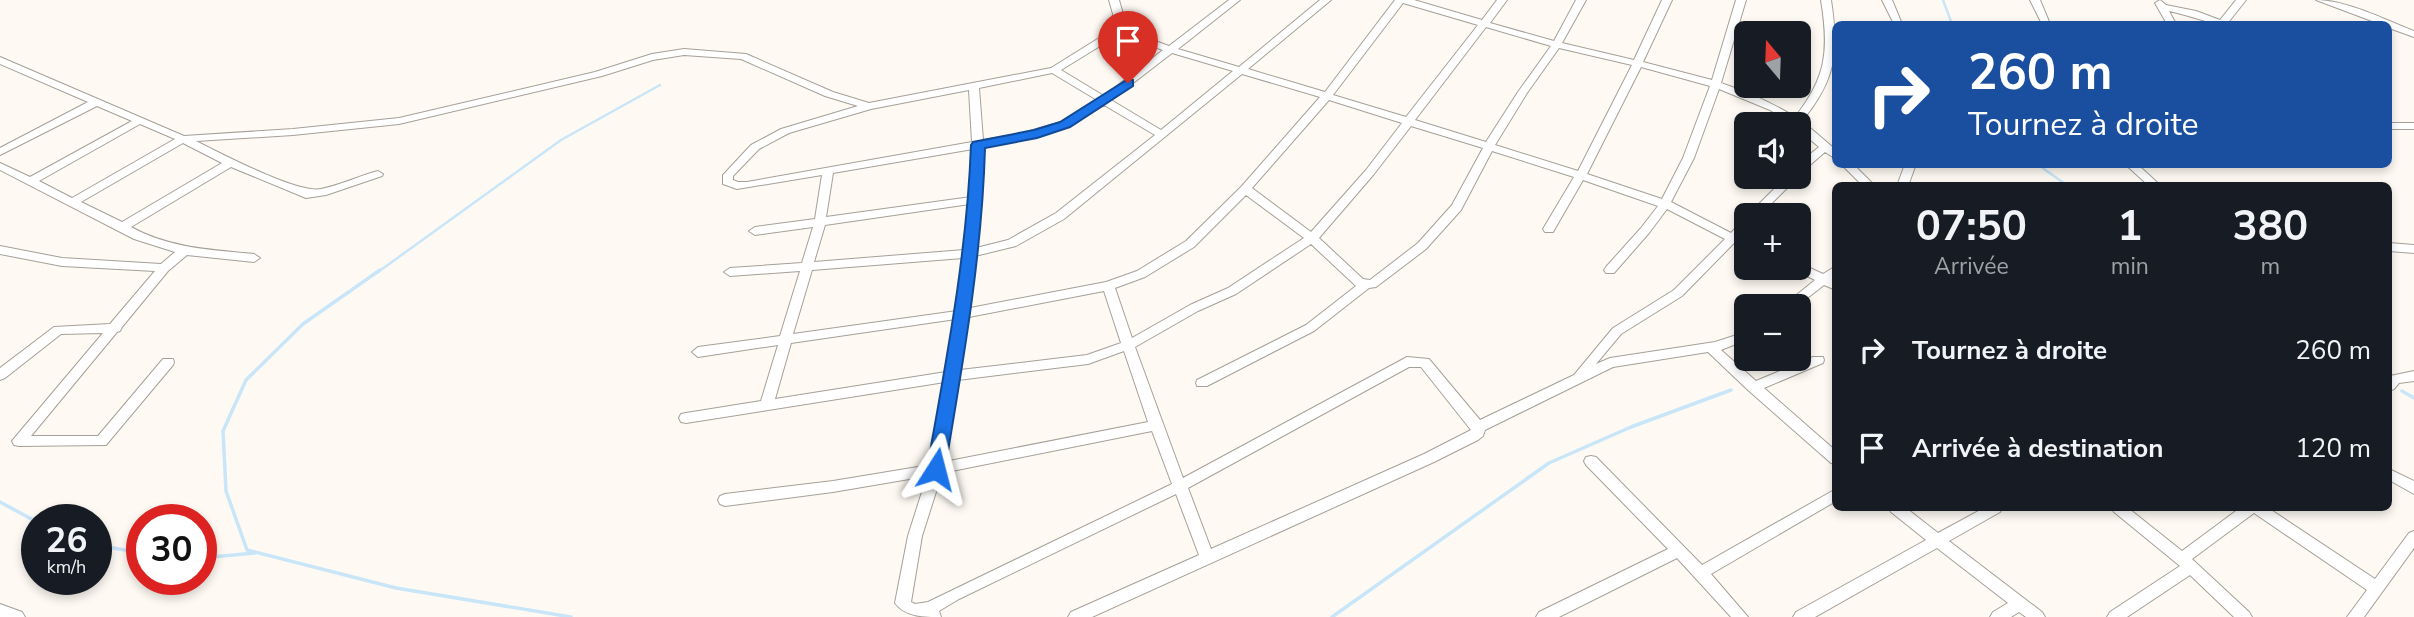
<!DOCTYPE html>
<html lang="fr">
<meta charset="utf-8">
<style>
:root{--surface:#171b24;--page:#20242c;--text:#f1f3f6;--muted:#9ea1a6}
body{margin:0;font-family:"Nunito Sans",sans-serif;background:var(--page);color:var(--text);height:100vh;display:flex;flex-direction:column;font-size:26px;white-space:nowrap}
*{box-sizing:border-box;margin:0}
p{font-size:23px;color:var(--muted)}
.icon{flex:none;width:38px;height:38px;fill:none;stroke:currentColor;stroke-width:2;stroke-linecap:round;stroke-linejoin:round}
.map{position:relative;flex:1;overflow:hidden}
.sheet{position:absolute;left:1832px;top:182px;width:560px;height:329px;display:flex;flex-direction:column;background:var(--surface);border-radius:10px;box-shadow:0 4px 10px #0003}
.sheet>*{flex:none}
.top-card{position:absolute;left:1832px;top:21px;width:560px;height:147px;border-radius:10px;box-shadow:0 4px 10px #0003;background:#1a4fa0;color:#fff;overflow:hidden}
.needle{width:46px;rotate:341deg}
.tools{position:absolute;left:1734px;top:21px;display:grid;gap:14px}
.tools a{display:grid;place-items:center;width:77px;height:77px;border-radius:10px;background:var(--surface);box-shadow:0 4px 10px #0003;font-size:35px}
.speed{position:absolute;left:21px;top:504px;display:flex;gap:14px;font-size:35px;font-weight:700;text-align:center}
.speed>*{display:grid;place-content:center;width:91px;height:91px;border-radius:50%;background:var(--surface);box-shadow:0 4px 10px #0003;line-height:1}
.speed small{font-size:18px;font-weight:400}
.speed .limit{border:10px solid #d22;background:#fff;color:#111}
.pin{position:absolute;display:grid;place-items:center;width:60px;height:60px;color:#fff;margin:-72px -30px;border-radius:50% 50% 50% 0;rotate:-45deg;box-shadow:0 0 7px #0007}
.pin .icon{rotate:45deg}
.me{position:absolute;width:77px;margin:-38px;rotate:9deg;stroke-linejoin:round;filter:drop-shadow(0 0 5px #0008)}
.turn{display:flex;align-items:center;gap:24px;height:147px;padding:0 21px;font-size:32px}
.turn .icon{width:91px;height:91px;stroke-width:2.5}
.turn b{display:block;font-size:49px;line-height:60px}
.eta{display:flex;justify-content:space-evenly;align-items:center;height:119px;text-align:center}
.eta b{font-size:42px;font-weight:700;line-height:49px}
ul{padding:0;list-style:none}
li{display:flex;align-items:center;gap:21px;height:98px;padding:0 21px}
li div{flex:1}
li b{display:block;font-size:26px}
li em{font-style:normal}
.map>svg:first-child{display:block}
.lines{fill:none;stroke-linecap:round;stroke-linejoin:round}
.stream-far1{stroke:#c9e5f8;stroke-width:2.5}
.stream{stroke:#c9e5f8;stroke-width:3.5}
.minor-casing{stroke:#a5a098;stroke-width:2}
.minor{fill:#fff;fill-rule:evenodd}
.route{fill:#1a73e8;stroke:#114b97;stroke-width:2}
</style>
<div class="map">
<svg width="2414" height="617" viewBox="0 0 2414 617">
<rect width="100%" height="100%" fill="#fefaf3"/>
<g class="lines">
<g class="stream-far1">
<path d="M 1943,0 L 1952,24"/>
<path d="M 2037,164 L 2068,186"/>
<path d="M 378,272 L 561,140 L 660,85"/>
</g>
<g class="stream">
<path d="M 380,270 L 303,324 L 246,380 L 223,431 L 226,491 L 247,550 L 396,588 L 571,617"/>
<path d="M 2402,391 L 2414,398"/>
<path d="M 0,502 L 37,522"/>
<path d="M 96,545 L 142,553"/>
<path d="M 201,558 L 255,553"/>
<path d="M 1332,617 L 1549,463 L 1631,427 L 1731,390"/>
</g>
<defs>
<g id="minor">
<path d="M 1109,0 L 1119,0 L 1123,14 L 1122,29 L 1169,46 L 1229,0 L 1240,0 L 1178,49 L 1239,67 L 1320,0 L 1331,0 L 1248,69 L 1325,92 L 1395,0 L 1414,0 L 1482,20 L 1497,0 L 1507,0 L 1490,23 L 1554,41 L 1576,0 L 1586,0 L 1562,43 L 1634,60 L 1662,0 L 1672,0 L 1643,62 L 1712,80 L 1736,0 L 1746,0 L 1721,83 C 1747,92 1771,102 1795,117 C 1827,77 1829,49 1821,0 L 1831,0 C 1839,52 1836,80 1802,121 L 1836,150 L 1836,159 L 1825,152 L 1803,171 L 1799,172 L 1799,163 L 1819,147 L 1799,130 L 1799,124 L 1792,124 L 1770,110 L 1719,89 L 1694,158 L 1671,202 L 1731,233 L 1742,221 L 1746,220 L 1746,230 L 1740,237 L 1746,240 L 1746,249 L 1734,243 L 1682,296 L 1621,334 L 1596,364 L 1610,358 L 1715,342 L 1746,332 L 1746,340 L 1721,350 L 1756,381 L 1813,357 L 1823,357 L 1824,360 L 1823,363 L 1764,388 L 1836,451 L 1836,464 L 1831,463 L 1748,390 L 1708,352 L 1613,367 L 1485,430 L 1483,436 L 1478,440 L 1434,462 L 1092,617 L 1068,617 L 1071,612 L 1199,555 L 1176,494 L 959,599 L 939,611 L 941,617 C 924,617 905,617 895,603 L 908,536 L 927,476 L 833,492 L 725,506 L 720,504 L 718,500 L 720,496 L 725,494 L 833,481 L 930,465 L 945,382 L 686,423 L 681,422 L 679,418 L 681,414 L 686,413 L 761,401 L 778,345 L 698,357 L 692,352 L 698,347 L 780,336 L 800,271 L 730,276 L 724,272 L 730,268 L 802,263 L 813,227 L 755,235 L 749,231 L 755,227 L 815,219 L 822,175 L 737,189 L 723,184 L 723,175 L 751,145 L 781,129 L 858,106 L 825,96 L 741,59 L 684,55 L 653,60 L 602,76 L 399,124 L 293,135 L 196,141 C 220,153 298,194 321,189 C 341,185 359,176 378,171 L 383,174 L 382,176 L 326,195 L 306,198 L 231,167 L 131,227 C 169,248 211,250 254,254 L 260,258 L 254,262 L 187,255 L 168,271 L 122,327 L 120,331 L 117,332 L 31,436 L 98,436 L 163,359 L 173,359 L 174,362 L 173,365 L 106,445 L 19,446 L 14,445 L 12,441 L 103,333 L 61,334 L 5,378 L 0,380 L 0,368 L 54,327 L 110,324 L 155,271 L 62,266 L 0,254 L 0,246 L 62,258 L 161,264 L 175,252 L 134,239 L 0,170 L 0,163 L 30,177 L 132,121 L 97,106 L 0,155 L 0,148 L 88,102 L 0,64 L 0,57 L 184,136 L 293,129 L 399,118 L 595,72 L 652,54 L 684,49 L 746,54 L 833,92 L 869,103 L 1051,68 L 1112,30 L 1113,14 ZM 1403,3 L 1478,25 L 1406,117 L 1333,95 ZM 1486,27 L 1551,46 L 1518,92 L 1486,142 L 1415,120 ZM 1118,35 L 1163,50 L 1104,96 L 1061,70 ZM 1559,48 L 1632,65 L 1578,171 L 1495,145 L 1527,93 ZM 1172,53 L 1233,71 L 1161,130 L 1111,100 ZM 1641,67 L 1710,86 L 1683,158 L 1662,199 L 1587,174 ZM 1052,73 L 1097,100 L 1061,122 L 1019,134 L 983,140 L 979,88 ZM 1242,74 L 1320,97 L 1241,187 L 1186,241 L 1137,271 L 1106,282 L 970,308 L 975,256 L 1016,246 L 1064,219 ZM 969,90 L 972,142 L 747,182 L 738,182 L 733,180 L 733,176 L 759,149 L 789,133 L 871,109 ZM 1329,100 L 1402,123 L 1366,170 L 1311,232 L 1252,188 ZM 1104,105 L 1155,135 L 1056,213 L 1008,240 L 976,248 L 982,200 L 983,147 L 1020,140 L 1069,126 ZM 140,124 L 175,139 L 72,198 L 39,181 ZM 1411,126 L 1483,148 L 1452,205 L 1418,243 L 1370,280 L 1363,279 L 1319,238 L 1374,174 ZM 183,143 L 222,163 L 122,222 L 81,202 ZM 973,149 L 971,197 L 826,217 L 833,173 ZM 1492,151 L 1574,177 L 1543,229 L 1545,232 L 1553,232 L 1583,180 L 1658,206 L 1641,228 L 1606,267 L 1604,270 L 1606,273 L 1614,273 L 1649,233 L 1667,209 L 1725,239 L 1674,290 L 1613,328 L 1574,375 L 1480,420 L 1429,359 L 1407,357 L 1183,478 L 1135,347 L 1198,311 L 1236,294 L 1311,244 L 1356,286 L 1306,325 L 1197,380 L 1196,383 L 1197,386 L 1207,386 L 1314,331 L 1369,288 L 1376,287 L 1426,249 L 1461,210 ZM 1246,195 L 1304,238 L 1228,288 L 1190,305 L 1132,338 L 1115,288 L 1145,277 L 1194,247 ZM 970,204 L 964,250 L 814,262 L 825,225 ZM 963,258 L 957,311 L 793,334 L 812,270 ZM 1104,291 L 1121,343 L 1087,355 L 960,370 L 969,317 ZM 956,319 L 946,372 L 775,399 L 791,343 ZM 1124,351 L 1148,422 L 944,462 L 958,380 L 1088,364 ZM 1409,367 L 1421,367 L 1471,430 L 1424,454 L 1211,549 L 1188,488 ZM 1152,431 L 1172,484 L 928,602 L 915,604 L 911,602 L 922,536 L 942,473 Z"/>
<path d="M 1882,0 L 1892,0 L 1902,24 L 1894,24 Z"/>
<path d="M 2030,0 L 2040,0 L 2050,24 L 2042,24 Z"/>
<path d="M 2160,0 L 2166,5 L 2196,11 L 2220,20 L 2236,0 L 2246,0 L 2227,24 C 2208,24 2189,15 2169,11 L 2176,24 L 2167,24 L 2155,3 Z"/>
<path d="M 2316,0 C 2347,0 2385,20 2414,31 L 2414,37 L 2389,28 L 2389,24 L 2380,24 Z"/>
<rect x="2389" y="123" width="25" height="6"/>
<path d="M 1841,164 L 1853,164 L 1875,186 L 1863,186 Z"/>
<path d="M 1905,164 L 1916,164 L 1908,186 L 1897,186 Z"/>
<path d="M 2125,164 L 2137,164 L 2161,186 L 2149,186 Z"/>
<path d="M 1786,177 L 1798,177 L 1760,215 L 1748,215 Z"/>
<path d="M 2389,243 L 2414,245 L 2414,253 L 2389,251 Z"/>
<path d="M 1799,263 L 1823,274 L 1836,266 L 1836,276 L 1832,279 L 1836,281 L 1836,290 L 1824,285 L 1797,306 L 1783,306 L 1815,280 L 1795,270 L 1794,268 L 1799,268 Z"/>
<path d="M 2414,371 L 2414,381 L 2399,383 L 2394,389 L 2389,391 L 2390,376 Z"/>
<path d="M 1591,456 L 1596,457 L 1702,565 L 1836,489 L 1836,501 L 1711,574 L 1748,617 L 1731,617 L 1677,558 L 1559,617 L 1536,617 L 1539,612 L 1668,549 L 1586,465 L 1584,461 L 1586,457 Z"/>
<path d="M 2389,469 L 2414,481 L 2414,494 L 2389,480 Z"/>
<path d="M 1889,508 L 1906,508 L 1938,533 L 1984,508 L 2002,508 L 2000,512 L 1949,541 L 2042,612 L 2045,617 L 2026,617 L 2019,612 L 2011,617 L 1990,617 L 1993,612 L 2008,603 L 1937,548 L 1815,617 L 1793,617 L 1796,612 L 1926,540 L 1891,512 Z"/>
<path d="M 2112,508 L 2128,508 L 2182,551 L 2240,508 L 2268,508 L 2375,579 L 2409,533 L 2414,531 L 2414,548 L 2364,617 L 2347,617 L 2367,590 L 2254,513 L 2192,559 L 2249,612 L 2252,617 L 2234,617 L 2190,575 L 2127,617 L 2107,617 L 2110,612 L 2180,566 L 2114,512 Z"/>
<path d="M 0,604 L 22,612 L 25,617 L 0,617 Z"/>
</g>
</defs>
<use href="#minor" class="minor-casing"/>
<use href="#minor" class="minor"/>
</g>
<path class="route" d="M 1128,79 L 1133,80 L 1133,86 L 1070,127 L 1037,138 L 985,148 C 982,256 963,362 945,469 L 942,474 L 929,474 L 927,469 C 946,361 967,255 971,145 L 973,142 L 1034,130 L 1060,122 Z"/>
</svg>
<div class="tools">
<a><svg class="needle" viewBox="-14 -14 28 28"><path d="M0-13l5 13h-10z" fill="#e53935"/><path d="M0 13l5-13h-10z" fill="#9ea1a6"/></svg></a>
<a><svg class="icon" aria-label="sound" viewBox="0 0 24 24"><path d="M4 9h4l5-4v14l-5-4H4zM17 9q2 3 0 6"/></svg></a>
<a>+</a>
<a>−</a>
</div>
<div class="speed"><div>26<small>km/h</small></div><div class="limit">30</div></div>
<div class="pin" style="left:1128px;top:83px;background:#d93025"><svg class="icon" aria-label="arrive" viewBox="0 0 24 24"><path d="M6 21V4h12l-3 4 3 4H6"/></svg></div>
<svg class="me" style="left:936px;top:469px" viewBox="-20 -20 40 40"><path d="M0-17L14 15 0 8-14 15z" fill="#1a73e8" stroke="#fff" stroke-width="4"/></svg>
<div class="top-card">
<div class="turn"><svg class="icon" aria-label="right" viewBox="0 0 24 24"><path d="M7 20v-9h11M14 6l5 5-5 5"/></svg><div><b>260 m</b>Tournez à droite</div></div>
</div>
<section class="sheet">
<div class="eta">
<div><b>07:50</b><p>Arrivée</p></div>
<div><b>1</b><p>min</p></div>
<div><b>380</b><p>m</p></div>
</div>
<ul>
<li><svg class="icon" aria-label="right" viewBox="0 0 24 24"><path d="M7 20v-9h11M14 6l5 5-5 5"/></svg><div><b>Tournez à droite</b></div><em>260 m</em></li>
<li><svg class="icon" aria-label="arrive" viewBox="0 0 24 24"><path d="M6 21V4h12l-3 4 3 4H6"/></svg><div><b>Arrivée à destination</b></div><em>120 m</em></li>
</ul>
</section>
</div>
